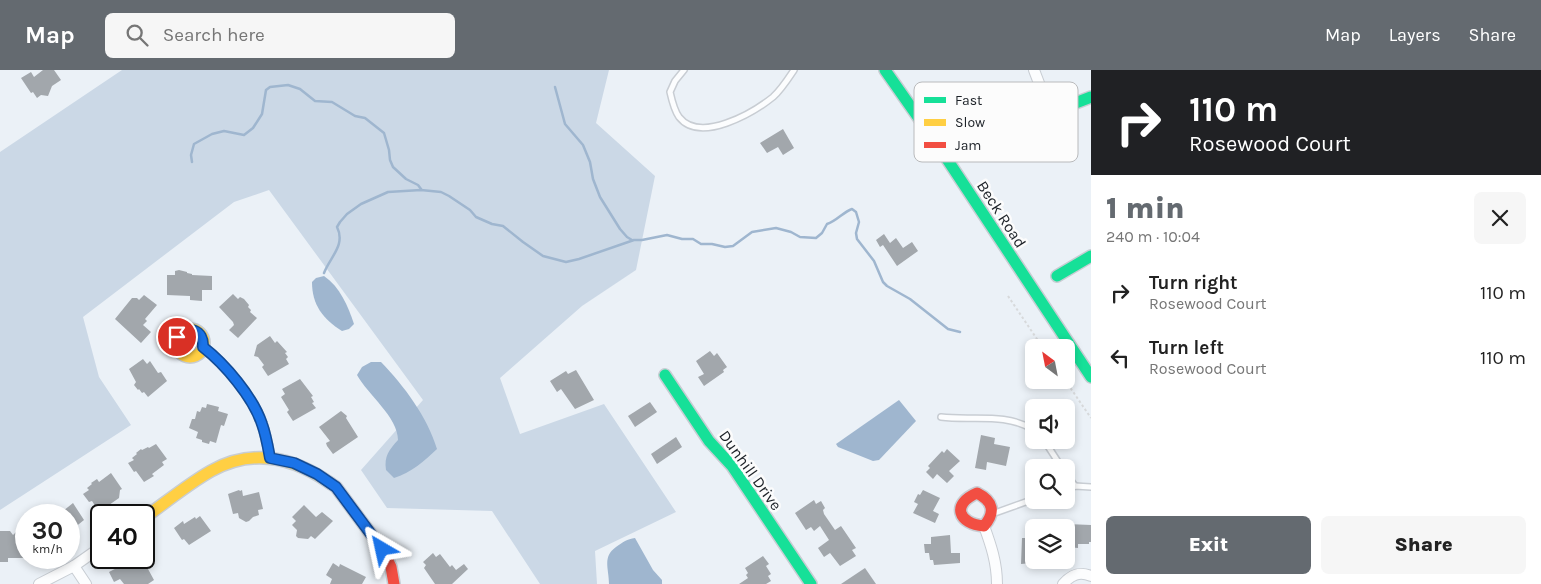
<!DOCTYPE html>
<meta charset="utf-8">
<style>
:root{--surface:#fff;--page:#f6f6f6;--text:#222;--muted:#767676;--accent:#646a70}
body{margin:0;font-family:Karla,sans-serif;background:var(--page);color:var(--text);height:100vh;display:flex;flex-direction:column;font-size:19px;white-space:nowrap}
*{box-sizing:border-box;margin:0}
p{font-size:16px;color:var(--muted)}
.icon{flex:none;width:28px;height:28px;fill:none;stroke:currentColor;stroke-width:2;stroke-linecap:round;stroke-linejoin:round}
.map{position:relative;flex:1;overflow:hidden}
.drawer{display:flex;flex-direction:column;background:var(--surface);width:450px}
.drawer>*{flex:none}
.top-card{background:#202124;color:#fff;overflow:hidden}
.needle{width:32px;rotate:328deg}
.buttons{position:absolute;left:1025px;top:269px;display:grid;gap:10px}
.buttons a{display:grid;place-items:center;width:50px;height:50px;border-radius:8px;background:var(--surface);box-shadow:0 2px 8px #0003;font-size:25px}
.speed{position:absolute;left:15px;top:434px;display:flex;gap:10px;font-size:25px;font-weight:700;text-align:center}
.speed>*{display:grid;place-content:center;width:65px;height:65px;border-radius:50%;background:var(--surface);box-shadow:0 2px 8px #0003;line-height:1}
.speed small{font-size:12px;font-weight:400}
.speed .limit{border:2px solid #111;border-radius:8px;background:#fff;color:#111}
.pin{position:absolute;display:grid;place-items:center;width:42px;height:42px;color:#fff;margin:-21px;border:2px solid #fff;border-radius:50%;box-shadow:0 1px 5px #0007}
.me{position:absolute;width:55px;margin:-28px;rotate:324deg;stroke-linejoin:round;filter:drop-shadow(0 0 4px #0008)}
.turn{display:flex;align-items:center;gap:18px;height:105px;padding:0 15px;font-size:22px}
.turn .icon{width:65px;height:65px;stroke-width:2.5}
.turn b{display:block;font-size:35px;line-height:42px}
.round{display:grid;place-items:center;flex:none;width:52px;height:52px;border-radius:8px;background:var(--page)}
.summary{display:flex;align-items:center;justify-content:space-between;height:85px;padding:0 15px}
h1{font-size:30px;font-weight:800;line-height:38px;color:var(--accent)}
.primary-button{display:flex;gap:10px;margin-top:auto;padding:10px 15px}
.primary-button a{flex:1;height:58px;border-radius:8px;background:var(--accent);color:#fff;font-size:20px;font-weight:800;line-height:58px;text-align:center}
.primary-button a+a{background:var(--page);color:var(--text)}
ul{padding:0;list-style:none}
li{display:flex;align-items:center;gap:15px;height:65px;padding:0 15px}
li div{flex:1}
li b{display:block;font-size:19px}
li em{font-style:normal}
header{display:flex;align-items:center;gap:30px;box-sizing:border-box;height:70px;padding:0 25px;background:var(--accent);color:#fff}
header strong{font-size:24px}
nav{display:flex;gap:28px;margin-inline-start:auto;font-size:18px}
.search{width:350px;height:45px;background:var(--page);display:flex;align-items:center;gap:12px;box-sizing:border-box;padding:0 18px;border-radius:8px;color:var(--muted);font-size:19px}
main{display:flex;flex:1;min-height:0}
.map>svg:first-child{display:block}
.green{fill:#cbd8e6}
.water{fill:#9fb6cf}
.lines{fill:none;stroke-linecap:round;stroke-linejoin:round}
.stream{stroke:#9fb6cf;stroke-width:2.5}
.building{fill:#a2a7ac}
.lane-casing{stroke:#c8cdd3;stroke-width:8}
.street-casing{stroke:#c8cdd3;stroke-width:12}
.fast-casing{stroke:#c8cdd3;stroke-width:14}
.slow-casing{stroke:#c8cdd3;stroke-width:14}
.jam-casing{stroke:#c8cdd3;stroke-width:14}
.path{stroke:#d7d9db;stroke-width:2;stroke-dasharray:2.5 2.5;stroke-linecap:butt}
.lane{stroke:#fcfdfe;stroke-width:5}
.street{stroke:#fcfdfe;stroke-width:10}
.fast{stroke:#16e098;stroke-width:11}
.slow{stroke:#ffcf43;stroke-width:11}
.jam{stroke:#f24e42;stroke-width:11}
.route-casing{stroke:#114b97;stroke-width:12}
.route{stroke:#1a73e8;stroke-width:9}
.labels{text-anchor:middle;stroke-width:5;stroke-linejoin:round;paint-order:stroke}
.street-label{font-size:16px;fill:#1c2127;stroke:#fcfcfc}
.key{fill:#fcfcfc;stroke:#b9babc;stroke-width:1}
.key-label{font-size:14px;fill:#1c2127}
</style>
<header>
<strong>Map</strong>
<div class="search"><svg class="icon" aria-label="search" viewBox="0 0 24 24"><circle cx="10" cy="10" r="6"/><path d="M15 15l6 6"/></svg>Search here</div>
<nav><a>Map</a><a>Layers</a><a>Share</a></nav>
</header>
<main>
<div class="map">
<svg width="1091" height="514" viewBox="0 0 1091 514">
<rect width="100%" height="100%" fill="#ebf1f7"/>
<path class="green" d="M 122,0 L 609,0 L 596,53 L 655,106 L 636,200 L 582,236 L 500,308 L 520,364 L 604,334 L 676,442 L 595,481 L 597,514 L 540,514 L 492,441 L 387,438 L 361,400 L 423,330 L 269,120 L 234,132 L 83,247 L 99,307 L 131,355 L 0,440 L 0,82 Z"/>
<g class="water">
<path d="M 324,206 C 340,217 348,236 354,254 L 349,259 L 342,261 C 323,249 312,235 312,212 L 316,208 Z"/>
<path d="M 371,292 L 381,292 C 404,316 427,346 437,379 C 424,391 411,403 394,408 L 386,400 C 384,386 389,380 398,370 C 398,347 368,325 357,305 L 362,297 Z"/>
<path d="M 899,330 L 916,351 L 879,390 L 873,391 L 838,377 L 836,374 Z"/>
<path d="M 635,468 L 653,500 L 662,510 L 662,514 L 609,514 C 609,498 602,487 616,477 C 623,472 627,469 635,468 Z"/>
</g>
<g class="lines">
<g class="stream">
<path d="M 555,17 L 565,54 L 583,75 L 590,92 L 593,109 L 600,127 L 620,159 L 627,167 L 632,170"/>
<path d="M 192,92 L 191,85 L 194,74 L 212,64 L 224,61 L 244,65 L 253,58 L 262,44 L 266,20 L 270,17 L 288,15 L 300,19 L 315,31 L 332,32 L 355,46 L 365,48 L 384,63 L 389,80 L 390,90 L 393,97 L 406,109 L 418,115 L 421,119"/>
<path d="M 324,203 C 330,187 346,175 337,157 L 340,152 L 347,144 L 361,134 L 388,122 L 421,120 L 441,122 L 449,126 L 470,140 L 476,147 L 492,154 L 503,156 L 523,172 L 543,186 L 566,192 L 579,189 L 634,170 L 642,170 L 667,165 L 682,169 L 693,169 L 701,174 L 712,174 L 725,177 L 733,176 L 752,162 L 776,158 L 791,162 L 800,167 L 816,168 L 822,163 L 827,154 C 837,151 843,142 852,139 L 856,142 L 859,152 L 856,163 L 857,169 L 874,191 L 883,212 L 887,216 L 910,229 L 948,259 L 960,262"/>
</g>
</g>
<g class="building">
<path d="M 43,0 L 54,0 L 61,10 L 52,16 L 48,26 L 41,25 L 37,28 L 33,22 L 31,23 L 21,8 L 31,2 L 34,7 Z"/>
<path d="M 783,59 L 794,78 L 783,85 L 778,77 L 767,83 L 760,73 Z"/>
<path d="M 884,164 L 890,173 L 896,168 L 903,178 L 912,172 L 918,181 L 897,196 L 883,175 L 880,177 L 876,170 Z"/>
<path d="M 179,200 L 187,202 L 187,203 L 192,204 L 192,205 L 212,206 L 212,220 L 202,220 L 202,231 L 190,230 L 190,226 L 167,225 L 167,205 L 175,205 L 175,201 Z"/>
<path d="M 233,224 L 238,229 L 240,227 L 244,229 L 249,235 L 248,237 L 251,240 L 250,242 L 257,248 L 238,268 L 229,260 L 234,255 L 233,252 L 219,237 Z"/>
<path d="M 144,225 L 157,235 L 145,249 L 147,251 L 143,255 L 151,262 L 141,273 L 115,249 L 132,228 L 137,228 L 139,230 Z"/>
<path d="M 270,266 L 275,273 L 277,271 L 287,282 L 285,283 L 288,287 L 286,289 L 289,294 L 268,306 L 262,297 L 264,295 L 258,287 L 254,286 L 257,275 Z"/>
<path d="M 710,281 L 714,286 L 717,283 L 727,297 L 723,300 L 724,302 L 704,316 L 698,307 L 704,304 L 696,291 Z"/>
<path d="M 143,289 L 147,294 L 150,291 L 158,303 L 161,302 L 167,311 L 148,327 L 144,322 L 142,323 L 139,319 L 138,320 L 134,315 L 136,312 L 129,299 Z"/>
<path d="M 576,300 L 594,330 L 575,339 L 561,319 L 557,322 L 550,311 L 566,301 L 568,304 Z"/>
<path d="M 300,309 L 313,326 L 311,327 L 314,332 L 312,333 L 316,338 L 293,351 L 287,342 L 289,340 L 281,327 L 285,324 L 282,319 Z"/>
<path d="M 650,332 L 657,342 L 635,357 L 628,346 Z"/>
<path d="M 207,334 L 219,337 L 218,341 L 228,344 L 224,356 L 221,355 L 216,373 L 210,371 L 209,374 L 202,372 L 202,370 L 196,368 L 198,362 L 189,358 L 192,349 L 195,349 L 197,341 L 200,342 L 202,337 L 206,338 Z"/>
<path d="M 341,341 L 347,346 L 346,348 L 358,367 L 333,384 L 327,376 L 326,373 L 330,371 L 319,357 Z"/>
<path d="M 981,365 L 995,368 L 994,374 L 1010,377 L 1006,396 L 987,392 L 986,400 L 975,398 Z"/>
<path d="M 676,367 L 682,377 L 657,394 L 651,384 Z"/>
<path d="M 156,374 L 167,389 L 162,392 L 164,395 L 152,404 L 154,406 L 144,412 L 136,401 L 134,402 L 128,393 L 134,390 L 132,388 L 137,384 L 136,383 L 141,379 L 142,380 L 148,377 L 149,378 Z"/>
<path d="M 947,379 L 960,391 L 949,401 L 954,406 L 947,413 L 937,404 L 933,409 L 926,402 L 930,398 L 928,396 L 942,381 L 944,383 Z"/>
<path d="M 111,403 L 122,419 L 120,420 L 119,428 L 109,435 L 112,439 L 101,445 L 92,431 L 89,432 L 83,424 L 89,420 L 87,418 L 92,414 L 91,413 L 97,409 L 99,412 Z"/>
<path d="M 239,420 L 240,421 L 242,420 L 243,426 L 259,422 L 263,439 L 258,440 L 259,445 L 253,447 L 249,451 L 246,452 L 239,448 L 238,443 L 233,444 L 228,424 Z"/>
<path d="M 923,420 L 940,428 L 933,441 L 939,444 L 935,453 L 913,443 L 918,434 L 914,432 L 918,424 L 920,425 Z"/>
<path d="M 814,430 L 816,434 L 821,431 L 825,438 L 823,440 L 824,444 L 835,460 L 841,456 L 856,478 L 852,480 L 856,486 L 840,496 L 830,483 L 824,487 L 818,478 L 829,470 L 820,456 L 814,461 L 811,457 L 806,460 L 795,443 Z"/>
<path d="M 73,433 L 84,450 L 69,462 L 69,445 L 58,445 Z"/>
<path d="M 304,435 L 316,447 L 322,442 L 333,451 L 315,469 L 311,466 L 308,469 L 298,468 L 296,466 L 297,460 L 292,455 L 296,451 L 292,447 Z"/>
<path d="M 200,446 L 211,461 L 189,475 L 184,469 L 182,470 L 174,458 L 183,451 L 184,454 L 195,447 L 196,449 Z"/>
<path d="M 1067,454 L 1091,455 L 1091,472 L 1089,472 L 1089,474 L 1078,474 L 1078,478 L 1067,477 Z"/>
<path d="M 19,459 L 26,461 L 26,488 L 8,488 L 8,492 L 0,492 L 0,461 L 10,461 L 13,465 Z"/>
<path d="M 950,465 L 951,483 L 960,483 L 960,493 L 934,495 L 933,490 L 930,490 L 929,483 L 925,483 L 924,474 L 931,474 L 931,467 Z"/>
<path d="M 1022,468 L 1034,468 L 1034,486 L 1032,486 L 1032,493 L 1021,494 Z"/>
<path d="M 433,483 L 436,487 L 440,484 L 450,497 L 452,495 L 456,500 L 464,494 L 468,499 L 452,514 L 435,514 L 424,498 L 426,495 L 423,492 Z"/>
<path d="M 763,486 L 769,494 L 766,496 L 771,504 L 768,506 L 771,511 L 766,514 L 739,514 L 748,508 L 746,505 L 748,503 L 745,498 Z"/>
<path d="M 136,488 L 142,488 L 154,510 L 148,514 L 124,514 L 120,509 L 114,512 L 109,502 Z"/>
<path d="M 333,493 L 339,497 L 340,494 L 366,507 L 362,514 L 330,514 L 332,509 L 326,505 Z"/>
<path d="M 865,498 L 876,514 L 841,514 Z"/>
</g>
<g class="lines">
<defs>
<g id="lane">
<path d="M 684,0 L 675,11 L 670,22 C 672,31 674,40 679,47 C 700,74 753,43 773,27 C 781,20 788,9 794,0"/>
<path d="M 941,347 C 972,351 1005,342 1034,360"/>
<path d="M 1044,370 L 1062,398"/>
<path d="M 1066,404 L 1075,416"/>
<path d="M 1066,419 L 1075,416 L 1091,417"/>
<path d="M 995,443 L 1034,429"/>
</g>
<g id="street">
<path d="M 1034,0 L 1050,42"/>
<path d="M 203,277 C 225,294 253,327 262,354 C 266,365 268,377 270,388"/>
<path d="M 984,456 C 991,475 997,493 997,514"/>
<path d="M 74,496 L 86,514"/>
<path d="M 39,514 L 74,496 L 101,477"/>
<path d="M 1063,514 C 1071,505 1079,501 1091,506"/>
</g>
<g id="fast">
<path d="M 885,0 L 939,77 L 1091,307"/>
<path d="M 1001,66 L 1029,51 L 1091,27"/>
<path d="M 1057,206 L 1091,186"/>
<path d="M 665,305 L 709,371 L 732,396 L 811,514"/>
</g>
<g id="slow">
<circle cx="190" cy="273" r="14"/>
<path d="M 144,448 C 165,433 188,414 211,401 C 252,378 293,387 330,413"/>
</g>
<g id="jam">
<path d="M 330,413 L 336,417 L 382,479 L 391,497 L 394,514"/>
<path d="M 977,423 C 993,431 996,442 984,456 C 958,454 951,434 977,423 Z"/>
</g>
</defs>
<use href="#lane" class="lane-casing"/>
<use href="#street" class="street-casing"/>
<use href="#fast" class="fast-casing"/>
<use href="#slow" class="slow-casing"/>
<use href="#jam" class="jam-casing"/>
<g class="path">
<path d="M 1008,226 L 1043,278"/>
<path d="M 1065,310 L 1091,348"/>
</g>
<use href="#lane" class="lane"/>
<use href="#street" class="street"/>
<use href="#fast" class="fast"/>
<use href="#slow" class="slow"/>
<use href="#jam" class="jam"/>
</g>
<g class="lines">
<defs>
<path id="route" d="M 177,267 C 188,254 204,260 203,277 C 225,294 253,327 262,354 C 266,365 268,377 270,388 L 294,393 L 317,404 L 336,417 L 382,479"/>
</defs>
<use href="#route" class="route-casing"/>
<use href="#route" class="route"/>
</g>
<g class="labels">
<g class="street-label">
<text transform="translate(1002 144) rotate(57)" y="6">Beck Road</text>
<text transform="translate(751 400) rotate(54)" y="6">Dunhill Drive</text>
</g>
</g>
<rect x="914" y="12" width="164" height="80" rx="8" class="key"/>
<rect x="924" y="27" width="22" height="6" fill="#16e098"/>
<rect x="924" y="49" width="22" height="7" fill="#ffcf43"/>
<rect x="924" y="72" width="22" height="6" fill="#f24e42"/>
<g class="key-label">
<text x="955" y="35">Fast</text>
<text x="955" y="57">Slow</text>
<text x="955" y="80">Jam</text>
</g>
</svg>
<div class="buttons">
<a><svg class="needle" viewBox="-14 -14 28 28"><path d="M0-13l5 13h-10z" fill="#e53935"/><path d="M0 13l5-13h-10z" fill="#767676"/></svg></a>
<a><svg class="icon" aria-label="sound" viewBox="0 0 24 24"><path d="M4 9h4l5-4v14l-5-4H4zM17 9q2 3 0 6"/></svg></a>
<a><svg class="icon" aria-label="search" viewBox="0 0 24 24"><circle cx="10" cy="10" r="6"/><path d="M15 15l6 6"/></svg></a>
<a><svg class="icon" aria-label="layers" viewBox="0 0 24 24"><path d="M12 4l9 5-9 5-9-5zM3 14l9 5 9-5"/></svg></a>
</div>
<div class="speed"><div>30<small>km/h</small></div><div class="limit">40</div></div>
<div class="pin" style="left:177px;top:267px;background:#d93025"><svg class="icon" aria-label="arrive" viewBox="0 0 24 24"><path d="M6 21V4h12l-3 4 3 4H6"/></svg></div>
<svg class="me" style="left:382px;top:479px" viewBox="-20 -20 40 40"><path d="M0-17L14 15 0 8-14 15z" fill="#1a73e8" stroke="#fff" stroke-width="4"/></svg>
</div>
<section class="drawer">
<div class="top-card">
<div class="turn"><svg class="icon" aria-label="right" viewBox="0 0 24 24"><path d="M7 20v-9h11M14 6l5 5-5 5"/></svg><div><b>110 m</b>Rosewood Court</div></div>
</div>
<div class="summary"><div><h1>1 min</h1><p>240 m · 10:04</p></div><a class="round"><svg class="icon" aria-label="close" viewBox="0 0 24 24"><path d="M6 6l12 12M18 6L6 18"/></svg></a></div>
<ul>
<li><svg class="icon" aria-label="right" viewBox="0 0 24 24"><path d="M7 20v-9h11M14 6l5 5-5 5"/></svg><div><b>Turn right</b><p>Rosewood Court</p></div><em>110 m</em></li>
<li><svg class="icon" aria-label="left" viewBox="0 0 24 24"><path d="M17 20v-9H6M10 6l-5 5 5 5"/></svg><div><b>Turn left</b><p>Rosewood Court</p></div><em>110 m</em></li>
</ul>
<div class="primary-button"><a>Exit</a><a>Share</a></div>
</section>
</main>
